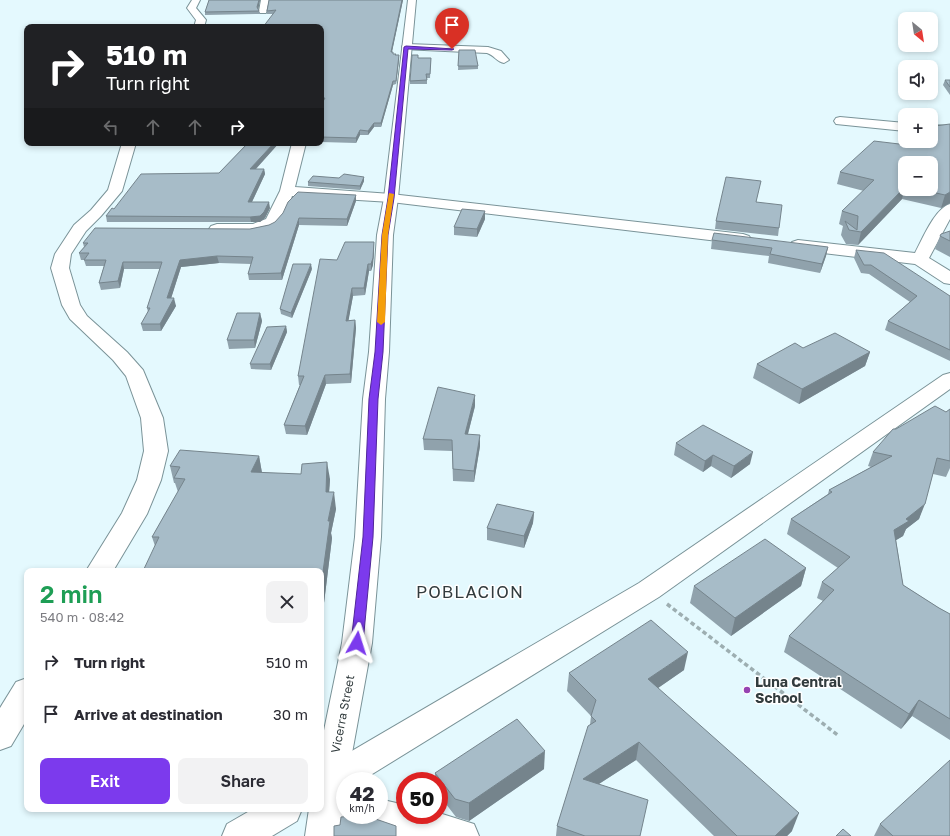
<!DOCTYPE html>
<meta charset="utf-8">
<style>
:root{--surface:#fff;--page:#f2f2f3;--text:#2b2b33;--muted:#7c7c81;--accent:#7c3aed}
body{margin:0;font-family:"Golos Text",sans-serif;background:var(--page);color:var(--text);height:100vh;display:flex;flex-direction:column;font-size:15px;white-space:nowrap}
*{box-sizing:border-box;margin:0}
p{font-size:13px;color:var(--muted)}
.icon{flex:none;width:22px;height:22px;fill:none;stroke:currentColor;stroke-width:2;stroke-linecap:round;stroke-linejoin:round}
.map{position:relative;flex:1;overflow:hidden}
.sheet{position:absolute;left:24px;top:568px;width:300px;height:244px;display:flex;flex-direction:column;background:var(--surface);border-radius:8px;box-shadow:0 2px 6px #0003}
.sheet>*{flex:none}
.top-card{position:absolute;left:24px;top:24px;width:300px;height:122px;border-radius:8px;box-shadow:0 2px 6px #0003;background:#202124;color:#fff;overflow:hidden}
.needle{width:26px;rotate:150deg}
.tools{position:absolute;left:898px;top:12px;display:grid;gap:8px}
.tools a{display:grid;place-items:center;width:40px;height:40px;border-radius:8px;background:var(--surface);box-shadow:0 2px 6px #0003;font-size:20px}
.speed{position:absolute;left:336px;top:772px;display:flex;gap:8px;font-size:20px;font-weight:700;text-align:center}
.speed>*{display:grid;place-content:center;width:52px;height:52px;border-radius:50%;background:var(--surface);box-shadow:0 2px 6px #0003;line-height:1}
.speed small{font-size:10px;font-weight:400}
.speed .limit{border:6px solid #d22;background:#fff;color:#111}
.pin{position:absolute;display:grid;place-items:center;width:34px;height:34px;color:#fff;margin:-41px -17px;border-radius:50% 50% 50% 0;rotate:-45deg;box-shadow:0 0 4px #0007}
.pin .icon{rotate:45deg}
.me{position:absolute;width:44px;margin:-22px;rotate:6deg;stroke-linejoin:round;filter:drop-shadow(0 0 3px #0008)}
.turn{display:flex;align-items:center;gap:14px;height:84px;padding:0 16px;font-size:18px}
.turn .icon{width:52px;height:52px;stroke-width:2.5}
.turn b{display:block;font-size:28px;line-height:34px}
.lanes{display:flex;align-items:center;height:38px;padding:0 16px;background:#0003;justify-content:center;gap:20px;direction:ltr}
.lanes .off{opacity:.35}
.round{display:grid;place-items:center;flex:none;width:42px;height:42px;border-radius:8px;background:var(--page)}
.head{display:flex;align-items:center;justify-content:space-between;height:68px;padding:0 16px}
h1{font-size:24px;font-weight:600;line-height:30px;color:#1e9e55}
.cta{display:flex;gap:8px;margin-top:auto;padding:8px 16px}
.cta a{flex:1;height:46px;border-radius:8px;background:var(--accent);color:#fff;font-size:16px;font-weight:600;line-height:46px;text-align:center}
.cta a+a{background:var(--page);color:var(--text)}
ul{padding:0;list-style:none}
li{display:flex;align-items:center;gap:12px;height:52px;padding:0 16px}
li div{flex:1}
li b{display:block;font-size:15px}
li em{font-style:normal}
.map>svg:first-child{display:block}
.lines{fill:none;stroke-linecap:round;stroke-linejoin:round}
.minor-casing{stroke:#7a9398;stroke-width:2}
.major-casing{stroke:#7a9398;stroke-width:2}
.path{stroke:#9daeb1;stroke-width:3.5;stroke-dasharray:4.5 3;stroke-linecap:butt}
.minor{fill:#fff;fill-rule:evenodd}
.major{fill:#fff;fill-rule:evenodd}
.wall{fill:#90a2ac;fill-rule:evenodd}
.shaded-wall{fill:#75848c}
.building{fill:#a7bcc8;stroke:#75848c}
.route{fill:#7c3aed;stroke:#51269a}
.slow{fill:#f59e0b}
.poi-dot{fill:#9643b2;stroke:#fff;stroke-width:1.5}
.labels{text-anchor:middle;stroke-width:3;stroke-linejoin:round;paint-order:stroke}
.street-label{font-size:12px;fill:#323c3e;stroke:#fff}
.near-poi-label{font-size:14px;font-weight:bold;fill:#323c3e;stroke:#fff;text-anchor:start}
.near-quarter-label{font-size:17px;letter-spacing:1px;fill:#323c3e;stroke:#fff}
</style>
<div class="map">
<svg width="950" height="836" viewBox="0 0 950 836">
<rect width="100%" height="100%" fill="#e4f9fe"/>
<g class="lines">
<defs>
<g id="minor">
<path d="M 192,0 L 200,0 L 196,8 L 206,20 L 204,27 L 194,27 L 196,20 L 187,8 Z"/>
<path d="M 261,0 L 269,0 L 266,13 L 260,13 L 259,11 Z"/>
<path d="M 407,44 L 488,47 L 501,51 L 509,60 L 504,63 C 497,62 494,55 487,53 L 403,49 L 402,47 L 403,45 Z"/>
<path d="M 840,117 L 905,123 L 905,131 L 836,124 L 834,121 L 836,118 Z"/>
<path d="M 931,125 L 950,126 L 950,134 L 931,133 Z"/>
<path d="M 122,143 L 136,143 L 122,191 L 101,216 L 86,231 L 71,254 L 69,268 L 80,305 L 87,316 L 127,352 L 143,370 L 163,418 L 168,451 L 161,480 L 147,514 L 113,571 L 86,571 L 122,513 L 137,480 L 144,451 L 141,418 L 126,376 L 113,360 L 70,319 L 62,305 L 51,268 L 55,254 L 74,225 L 91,210 L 108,190 Z"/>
<path d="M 292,143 L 306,143 L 295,187 L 391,194 L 743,234 L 749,236 L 751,239 L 749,242 L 743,244 L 391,202 L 292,196 C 289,204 285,218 279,225 C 267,237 227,236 211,232 L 209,229 L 211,226 L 217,224 L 253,224 L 266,219 L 280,191 Z"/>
<path d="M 950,204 L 950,219 L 929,258 L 950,271 L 950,284 L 944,283 L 915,264 L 798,250 L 792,248 L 790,245 L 792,242 L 798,240 L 915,253 C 922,240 935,208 950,204 Z"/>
<path d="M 950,373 L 950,389 L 659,597 L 361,781 L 345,781 L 345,798 L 341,836 L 305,836 L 309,809 L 321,809 L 321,769 L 639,583 L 943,375 Z"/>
<path d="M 27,678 L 27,719 L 11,746 L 0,750 L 0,708 L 16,682 Z"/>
<path d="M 379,799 L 405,805 L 405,815 L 439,815 L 439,813 L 474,824 L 479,836 L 396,836 L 367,827 L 362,815 L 379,815 Z"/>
</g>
<g id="major">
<path d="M 408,0 L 416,0 L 398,198 L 393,235 L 389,352 L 385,399 L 381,537 L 372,643 L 347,781 L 345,781 L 345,786 L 342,793 L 321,803 L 321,745 L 342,643 L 355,537 L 363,399 L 369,352 L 377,235 L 384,198 Z"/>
<path d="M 253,809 L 302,809 L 297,821 L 272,836 L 222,836 L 227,824 Z"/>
</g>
</defs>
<use href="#minor" class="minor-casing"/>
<use href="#major" class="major-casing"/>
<path class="path" d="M 667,604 L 839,736"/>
<use href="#minor" class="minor"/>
<use href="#major" class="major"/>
</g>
<g class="wall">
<path d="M 209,0 L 260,0 L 258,9 L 259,11 L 260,14 L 205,15 L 205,12 Z"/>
<path d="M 269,0 L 403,0 L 392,52 L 393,54 L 396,55 L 399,55 L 399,59 L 396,84 L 393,85 L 381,127 L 374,127 L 368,135 L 360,135 L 356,143 L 321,142 L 321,105 L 322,102 L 321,102 L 321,27 L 273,14 L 267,14 L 267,11 Z"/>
<path d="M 459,50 L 478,66 L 478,69 L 458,70 Z"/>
<path d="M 418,58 L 431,58 L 430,78 L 427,78 L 427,84 L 410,84 L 410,81 Z"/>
<path d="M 945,80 L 950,80 L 950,95 L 943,85 Z"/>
<path d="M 950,124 L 950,203 L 941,208 L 902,199 L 858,245 L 846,244 L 841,235 L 843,226 L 839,224 L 842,211 L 864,191 L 837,184 L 840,172 L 916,146 ZM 905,163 L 931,189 L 905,189 Z"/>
<path d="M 248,143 L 279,143 L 256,169 L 264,169 L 265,174 L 252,202 L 270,208 L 265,218 L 260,222 L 107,222 L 106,216 L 114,209 L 219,173 Z"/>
<path d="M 364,177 L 364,181 L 360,190 L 308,186 L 308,182 L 339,178 Z"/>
<path d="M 759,188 L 756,202 L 779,228 L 778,236 L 715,229 L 716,221 Z"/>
<path d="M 356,201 L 347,226 L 299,225 L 282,280 L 249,280 L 248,274 L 251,264 L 219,263 L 181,267 L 171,298 L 176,306 L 161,331 L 143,331 L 141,324 L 148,312 L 147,308 L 160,269 L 124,269 L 120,288 L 101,290 L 99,283 L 104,266 L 86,266 L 84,260 L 81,260 L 79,253 L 84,247 L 83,243 L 250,229 L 269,225 Z"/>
<path d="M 485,211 L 485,219 L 477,237 L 454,235 L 454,227 Z"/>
<path d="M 950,231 L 950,257 L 935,249 L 940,236 Z"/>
<path d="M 712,240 L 828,247 L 826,256 L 820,273 L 768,263 L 769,256 L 711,249 Z"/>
<path d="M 374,242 L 374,250 L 373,265 L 371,271 L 369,271 L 365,295 L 353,296 L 348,321 L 355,320 L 356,328 L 351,383 L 326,384 L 307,435 L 286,434 L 284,425 L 300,385 L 299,385 L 298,376 L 337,260 Z"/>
<path d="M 856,250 L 950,296 L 950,361 L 885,330 L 888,321 L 910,302 L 869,274 L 861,273 L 854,258 Z"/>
<path d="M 312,269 L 292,318 L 281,314 L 280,309 Z"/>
<path d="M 260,313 L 262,321 L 255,348 L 229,349 L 227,340 Z"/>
<path d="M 286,326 L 287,332 L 271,370 L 251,369 L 250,364 Z"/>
<path d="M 803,348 L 870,352 L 865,366 L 799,404 L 753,378 L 757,364 Z"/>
<path d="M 475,406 L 468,434 L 480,446 L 474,482 L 453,481 L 452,451 L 424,450 L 423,439 Z"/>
<path d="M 950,409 L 950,468 L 946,477 L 933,474 L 919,519 L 906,529 L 903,536 L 896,540 L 903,585 L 939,608 L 950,614 L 950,740 L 912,716 L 901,729 L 784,652 L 789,636 L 823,601 L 817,598 L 822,582 L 838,568 L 787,534 L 791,519 L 828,494 L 829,490 L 871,467 L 868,466 L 873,452 L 896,429 L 946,412 Z"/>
<path d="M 676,443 L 750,464 L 731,478 L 711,466 L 703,472 L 674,455 Z"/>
<path d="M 259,456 L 262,473 L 330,479 L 329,492 L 336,509 L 331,533 L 332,538 L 323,611 L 321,611 L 321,571 L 155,546 L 152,537 L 178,492 L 175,483 L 174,483 L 170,466 Z"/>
<path d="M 534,512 L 533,523 L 524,548 L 487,540 L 487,528 Z"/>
<path d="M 806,568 L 801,586 L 731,636 L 690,603 L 694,586 Z"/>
<path d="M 684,670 L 658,688 L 792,831 L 787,836 L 714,836 L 636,760 L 599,784 L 640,836 L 556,836 L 557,826 L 590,725 L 591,716 L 567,691 L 569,673 Z"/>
<path d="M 544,769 L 469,821 L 456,817 L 439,795 L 439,781 L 435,781 L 435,773 Z"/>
<path d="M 180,809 L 193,809 L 192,812 Z"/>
<path d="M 880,824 L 950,836 L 874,836 Z"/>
</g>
<g class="shaded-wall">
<path d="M 259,0 L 260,0 L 258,11 L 257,7 Z"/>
<path d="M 402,0 L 403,0 L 391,56 L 391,52 Z"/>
<path d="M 399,55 L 399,59 L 396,84 L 396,81 Z"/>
<path d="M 393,81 L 393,85 L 381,127 L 381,123 Z"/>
<path d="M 374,123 L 374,127 L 368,135 L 368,131 Z"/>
<path d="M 360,130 L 360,135 L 356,143 L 356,138 Z"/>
<path d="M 274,143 L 279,143 L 251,174 L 250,169 Z"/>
<path d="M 264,169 L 265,174 L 249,208 L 248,202 Z"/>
<path d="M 364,177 L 364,181 L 360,190 L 360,186 Z"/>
<path d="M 905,187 L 902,199 L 858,245 L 861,232 Z"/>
<path d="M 950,192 L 950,203 L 941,208 L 945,195 Z"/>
<path d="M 356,195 L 356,201 L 347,226 L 347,219 Z"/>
<path d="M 269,202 L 270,208 L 265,218 L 260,222 L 251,222 L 250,217 Z"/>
<path d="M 485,211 L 485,219 L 477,237 L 477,229 Z"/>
<path d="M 299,218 L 299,225 L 282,280 L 281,273 Z"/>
<path d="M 374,242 L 374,250 L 373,265 L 371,271 L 371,264 Z"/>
<path d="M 828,247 L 826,256 L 820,273 L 822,264 Z"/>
<path d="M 217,256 L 219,263 L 181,267 L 169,305 L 167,298 L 180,260 Z"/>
<path d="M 123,262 L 124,269 L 120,288 L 118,281 Z"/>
<path d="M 311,264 L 312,269 L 292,318 L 291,313 Z"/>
<path d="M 368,264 L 369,271 L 365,295 L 364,288 Z"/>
<path d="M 352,288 L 353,296 L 347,329 L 346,321 Z"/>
<path d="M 174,298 L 176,306 L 161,331 L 160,324 Z"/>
<path d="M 260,313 L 262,321 L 255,348 L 254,340 Z"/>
<path d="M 355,320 L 356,328 L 351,383 L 350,374 Z"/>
<path d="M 286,326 L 287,332 L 271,370 L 270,364 Z"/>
<path d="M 870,352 L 865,366 L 799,404 L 802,389 Z"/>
<path d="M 325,375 L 326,384 L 307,435 L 305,426 Z"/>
<path d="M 475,395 L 475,406 L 465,445 L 465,434 Z"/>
<path d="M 480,435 L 480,446 L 474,482 L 474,471 Z"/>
<path d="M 753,452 L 750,464 L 731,478 L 734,466 Z"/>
<path d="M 713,455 L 711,466 L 703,472 L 705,461 Z"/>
<path d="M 259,456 L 262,473 L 251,472 Z"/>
<path d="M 327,462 L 330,479 L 328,509 L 326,492 Z"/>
<path d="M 334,492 L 336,509 L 331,533 L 332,538 L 323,611 L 321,600 L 321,586 L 328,521 Z"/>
<path d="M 925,504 L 919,519 L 906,529 L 903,536 L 888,545 L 894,530 L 906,519 Z"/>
<path d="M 534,512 L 533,523 L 524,548 L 524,536 Z"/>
<path d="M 806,568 L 801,586 L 731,636 L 735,618 Z"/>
<path d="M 688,652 L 684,670 L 645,697 L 648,679 Z"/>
<path d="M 919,700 L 912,716 L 901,729 L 909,714 Z"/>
<path d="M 639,742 L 636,760 L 580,796 L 583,779 Z"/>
<path d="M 545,751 L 544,769 L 469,821 L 469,803 Z"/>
<path d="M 799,813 L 792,831 L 787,836 L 775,836 Z"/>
</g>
<g class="building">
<path d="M 209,0 L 259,0 L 257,7 L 259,11 L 205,12 Z"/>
<path d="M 269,0 L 402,0 L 391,52 L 393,52 L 393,54 L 396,54 L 395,55 L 399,55 L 396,81 L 393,81 L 381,123 L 374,123 L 368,131 L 360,130 L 356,138 L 321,137 L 321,105 L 325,98 L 321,98 L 321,27 L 263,27 L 276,10 L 267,11 Z"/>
<path d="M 459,50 L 475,50 L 478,66 L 458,66 Z"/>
<path d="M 412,55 L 418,55 L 418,58 L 431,58 L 430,74 L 426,74 L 427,80 L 410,81 Z"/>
<path d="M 945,80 L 950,80 L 950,87 Z"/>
<path d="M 950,124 L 950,192 L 945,195 L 918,189 L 931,189 L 931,163 L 905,163 L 905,187 L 861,232 L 849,230 L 845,221 L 857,230 L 858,216 L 842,211 L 874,180 L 840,172 L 874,141 L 916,146 L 920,141 L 931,141 L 931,130 L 935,126 Z"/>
<path d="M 248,143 L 274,143 L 250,169 L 264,169 L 248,202 L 269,202 L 264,212 L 260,216 L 250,217 L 106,216 L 112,208 L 114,209 L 141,174 L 219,173 Z"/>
<path d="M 344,174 L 364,177 L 360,186 L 308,182 L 313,176 L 339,178 Z"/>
<path d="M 726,177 L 761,181 L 756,202 L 782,205 L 779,228 L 716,221 Z"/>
<path d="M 298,192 L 356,195 L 347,219 L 299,218 L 281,273 L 248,274 L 253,257 L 217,256 L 180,260 L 167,298 L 174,298 L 160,324 L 141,324 L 150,308 L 147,308 L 162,262 L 123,262 L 118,281 L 99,283 L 106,260 L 84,260 L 89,253 L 79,253 L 88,243 L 83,243 L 95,228 L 250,229 L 269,225 L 275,222 L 283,213 L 288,202 Z"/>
<path d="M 462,209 L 485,211 L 477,229 L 454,227 Z"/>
<path d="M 950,231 L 950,241 L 940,236 L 941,234 Z"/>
<path d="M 714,233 L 828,247 L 822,264 L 770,254 L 772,248 L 712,240 Z"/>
<path d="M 345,242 L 374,242 L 373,258 L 371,264 L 368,264 L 364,288 L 352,288 L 346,321 L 355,320 L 350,374 L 325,375 L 305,426 L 284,425 L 304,376 L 298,376 L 320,259 L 337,260 Z"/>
<path d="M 856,250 L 884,253 L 950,296 L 950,350 L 888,321 L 917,296 L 871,265 L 864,265 Z"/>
<path d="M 293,264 L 311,264 L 291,313 L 280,309 Z"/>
<path d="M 237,313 L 260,313 L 254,340 L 227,340 Z"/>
<path d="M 286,326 L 270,364 L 250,364 L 267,327 Z"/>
<path d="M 835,333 L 870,352 L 802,389 L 757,364 L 795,343 L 803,348 Z"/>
<path d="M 438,387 L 475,395 L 465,434 L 480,435 L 474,471 L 453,469 L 452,440 L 423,439 Z"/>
<path d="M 935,406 L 946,412 L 950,409 L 950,461 L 937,458 L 925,504 L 906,519 L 909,521 L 894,530 L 903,585 L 939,608 L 950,614 L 950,719 L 919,700 L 909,714 L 789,636 L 834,590 L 822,582 L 850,557 L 791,519 L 832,492 L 829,490 L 892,456 L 873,452 L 893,429 L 896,429 Z"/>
<path d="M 703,425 L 753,452 L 734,466 L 713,455 L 705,461 L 676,443 Z"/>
<path d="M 180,450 L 259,456 L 251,472 L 301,474 L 302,464 L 327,462 L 326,492 L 334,492 L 328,521 L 330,521 L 321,586 L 321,571 L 143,571 L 159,537 L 152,537 L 185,479 L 174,478 L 180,467 L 170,466 Z"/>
<path d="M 497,504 L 534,512 L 524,536 L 487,528 Z"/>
<path d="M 765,539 L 806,568 L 735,618 L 694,586 Z"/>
<path d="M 651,620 L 688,652 L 648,679 L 799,813 L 775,836 L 737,836 L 639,742 L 583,779 L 648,800 L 640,836 L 585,836 L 557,826 L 588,726 L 596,721 L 591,716 L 596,700 L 569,673 Z"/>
<path d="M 517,719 L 545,751 L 469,803 L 455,799 L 435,773 Z"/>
<path d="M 950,760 L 950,836 L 893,836 L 880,824 Z"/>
<path d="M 364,815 L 396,826 L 396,836 L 334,836 L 334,826 L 340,825 L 341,817 Z"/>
<path d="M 843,829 L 851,836 L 836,836 Z"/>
</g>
<path class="route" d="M 406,46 L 454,49 L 452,50 L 408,49 L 394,198 L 388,235 L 383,352 L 378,399 L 373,537 L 363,643 L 361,646 L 357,648 L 353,646 L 351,643 L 363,537 L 369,399 L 375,352 L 382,235 L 388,198 L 404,47 Z"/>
<path class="slow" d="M 389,193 L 394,194 L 388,235 L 385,322 L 381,325 L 377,322 L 382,235 Z"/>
<circle class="poi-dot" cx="747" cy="690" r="4"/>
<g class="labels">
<g class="street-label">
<text transform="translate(343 714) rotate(-79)" y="4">Vicerra Street</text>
</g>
<g class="near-poi-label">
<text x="755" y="687">Luna Central<tspan x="755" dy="16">School</tspan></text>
</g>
<g class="near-quarter-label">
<text x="470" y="598">POBLACION</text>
</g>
</g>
</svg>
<div class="tools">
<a><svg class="needle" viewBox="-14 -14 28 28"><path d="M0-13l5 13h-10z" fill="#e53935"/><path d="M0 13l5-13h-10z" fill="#7c7c81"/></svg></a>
<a><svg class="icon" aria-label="sound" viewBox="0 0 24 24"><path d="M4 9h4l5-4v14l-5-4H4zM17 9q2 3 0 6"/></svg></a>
<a>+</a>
<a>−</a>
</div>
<div class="speed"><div>42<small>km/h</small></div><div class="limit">50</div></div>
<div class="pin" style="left:452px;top:49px;background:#d93025"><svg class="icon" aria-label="arrive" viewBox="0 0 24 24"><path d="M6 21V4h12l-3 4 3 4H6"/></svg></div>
<svg class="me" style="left:357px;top:643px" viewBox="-20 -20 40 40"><path d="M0-17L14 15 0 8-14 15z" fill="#7c3aed" stroke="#fff" stroke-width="4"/></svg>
<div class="top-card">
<div class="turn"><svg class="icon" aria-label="right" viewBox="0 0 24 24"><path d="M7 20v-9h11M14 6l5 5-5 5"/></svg><div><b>510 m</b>Turn right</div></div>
<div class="lanes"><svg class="icon off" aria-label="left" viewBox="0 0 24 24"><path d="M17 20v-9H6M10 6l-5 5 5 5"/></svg><svg class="icon off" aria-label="ahead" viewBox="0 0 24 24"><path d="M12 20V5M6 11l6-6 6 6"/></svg><svg class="icon off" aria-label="ahead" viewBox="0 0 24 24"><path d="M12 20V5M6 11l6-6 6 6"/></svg><svg class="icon" aria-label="right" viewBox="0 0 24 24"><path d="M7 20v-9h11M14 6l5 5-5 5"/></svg></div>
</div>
<section class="sheet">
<div class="head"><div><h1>2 min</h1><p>540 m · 08:42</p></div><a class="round"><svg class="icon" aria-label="close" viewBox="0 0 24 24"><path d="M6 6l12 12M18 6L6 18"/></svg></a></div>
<ul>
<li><svg class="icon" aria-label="right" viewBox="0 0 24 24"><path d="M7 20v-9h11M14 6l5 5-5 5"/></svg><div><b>Turn right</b></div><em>510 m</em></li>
<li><svg class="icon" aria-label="arrive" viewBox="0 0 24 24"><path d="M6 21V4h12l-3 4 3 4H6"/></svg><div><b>Arrive at destination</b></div><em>30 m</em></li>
</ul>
<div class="cta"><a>Exit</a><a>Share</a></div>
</section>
</div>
